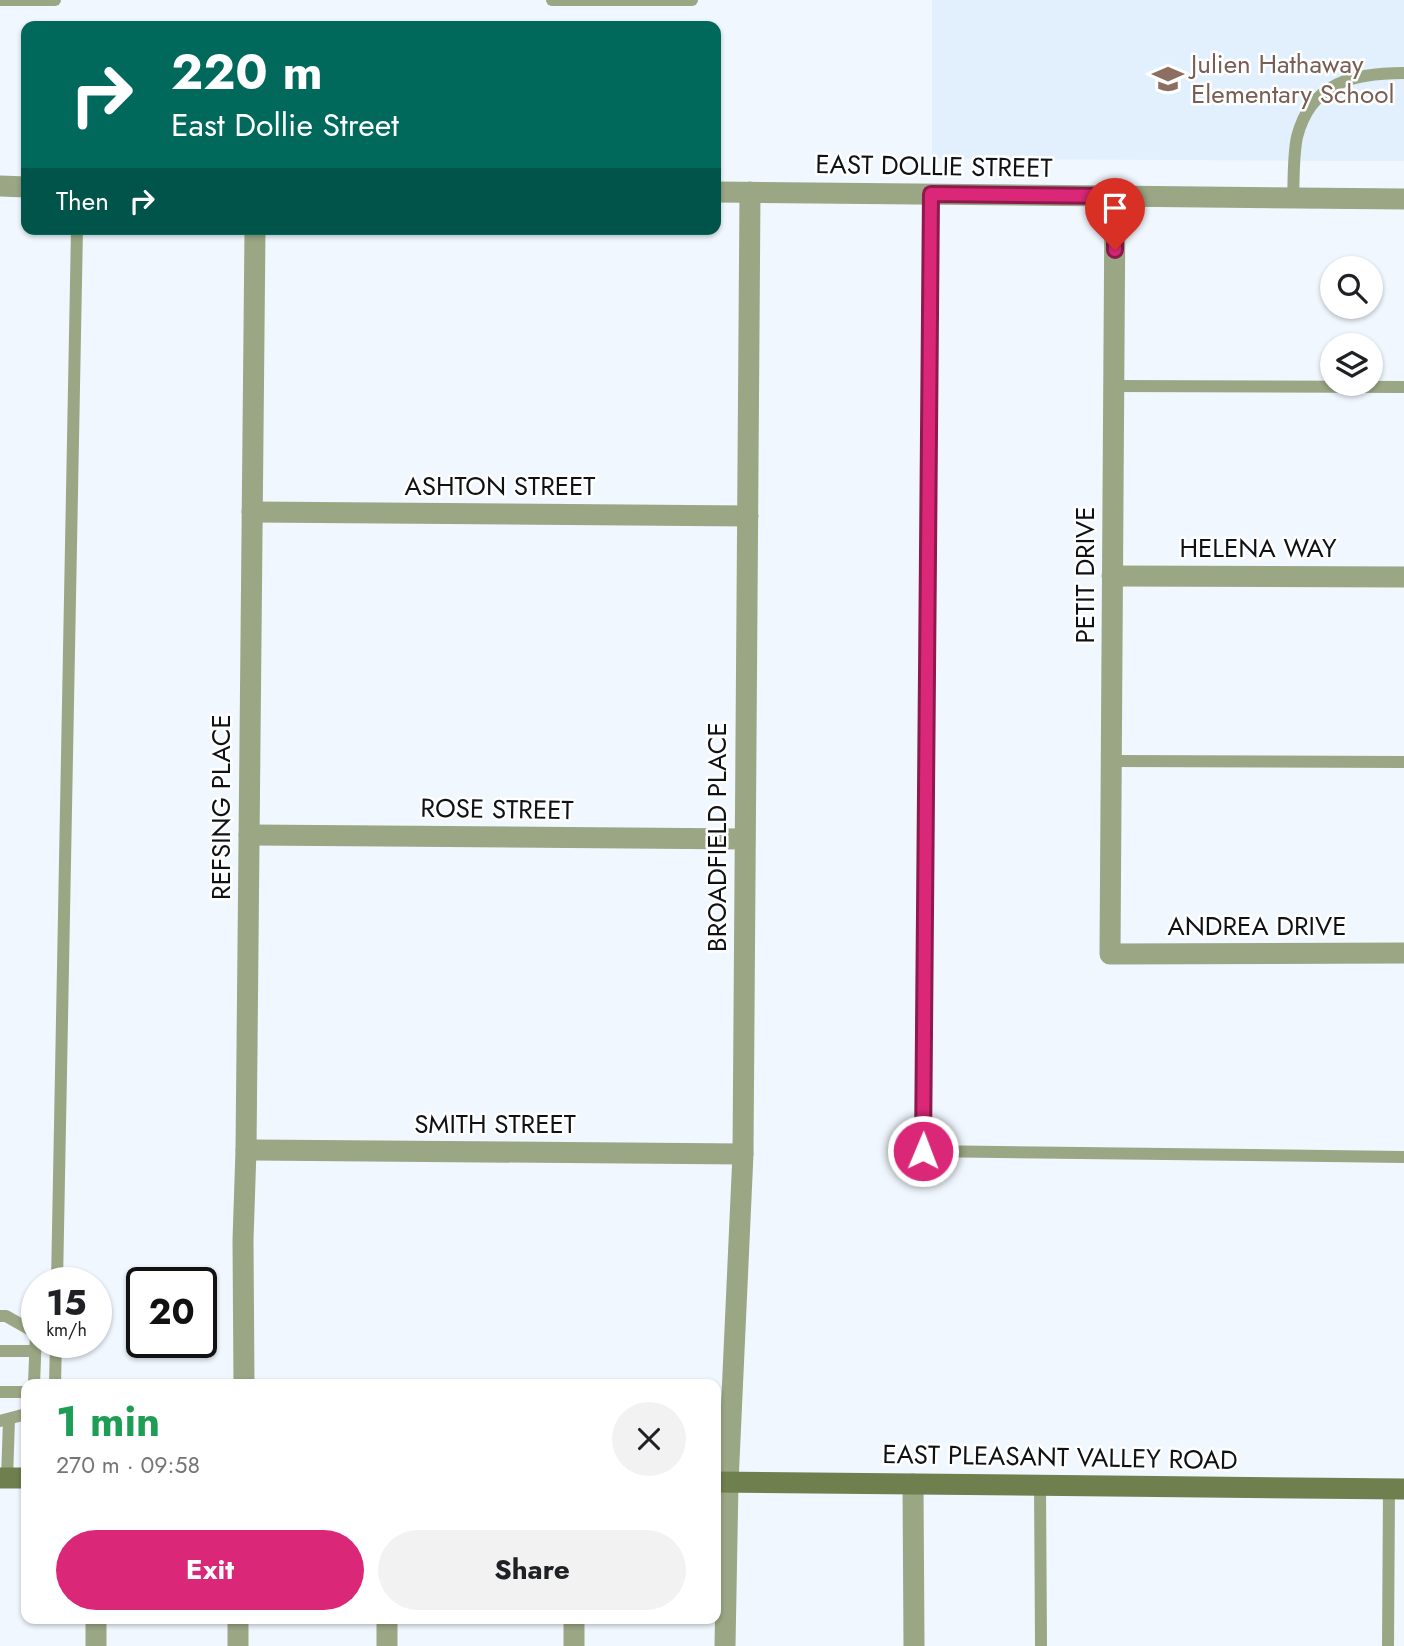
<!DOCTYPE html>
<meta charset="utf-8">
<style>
:root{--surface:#fff;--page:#f2f2f2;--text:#202124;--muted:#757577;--accent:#db2777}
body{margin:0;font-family:Jost,sans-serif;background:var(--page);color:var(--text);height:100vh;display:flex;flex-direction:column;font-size:26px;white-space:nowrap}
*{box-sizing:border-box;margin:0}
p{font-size:23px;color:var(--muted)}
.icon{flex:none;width:38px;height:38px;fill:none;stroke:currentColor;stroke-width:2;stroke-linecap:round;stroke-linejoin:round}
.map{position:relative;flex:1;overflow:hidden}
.details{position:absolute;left:21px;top:1379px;width:700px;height:245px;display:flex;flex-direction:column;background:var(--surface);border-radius:14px;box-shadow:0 2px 5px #0004}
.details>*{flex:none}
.hud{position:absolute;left:21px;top:21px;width:700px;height:214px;border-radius:14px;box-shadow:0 2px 5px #0004;background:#00695c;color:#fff;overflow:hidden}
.controls{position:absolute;left:1320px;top:256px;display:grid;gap:14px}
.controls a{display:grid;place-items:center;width:63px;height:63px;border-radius:50%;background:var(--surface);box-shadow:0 2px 5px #0004;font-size:35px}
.speed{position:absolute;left:21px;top:1267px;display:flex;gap:14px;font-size:35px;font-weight:700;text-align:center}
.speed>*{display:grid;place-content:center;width:91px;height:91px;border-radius:50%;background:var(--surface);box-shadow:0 2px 5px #0004;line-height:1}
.speed small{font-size:18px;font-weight:400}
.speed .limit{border:4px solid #111;border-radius:10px;background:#fff;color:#111}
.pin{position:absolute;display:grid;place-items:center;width:60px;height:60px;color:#fff;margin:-72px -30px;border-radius:50% 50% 50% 0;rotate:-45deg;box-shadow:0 0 7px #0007}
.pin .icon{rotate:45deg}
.me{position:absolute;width:77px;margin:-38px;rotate:1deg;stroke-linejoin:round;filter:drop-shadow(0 0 5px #0008)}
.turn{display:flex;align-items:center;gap:24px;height:147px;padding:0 35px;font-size:32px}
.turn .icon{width:91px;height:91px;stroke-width:2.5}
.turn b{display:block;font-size:49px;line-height:60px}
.then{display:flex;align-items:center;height:66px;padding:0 35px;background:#0003;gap:14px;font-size:26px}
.round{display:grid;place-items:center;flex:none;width:74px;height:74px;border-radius:37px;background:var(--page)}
.head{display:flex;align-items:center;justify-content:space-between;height:119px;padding:0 35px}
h1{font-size:42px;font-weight:700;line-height:52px;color:#1e9e55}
.primary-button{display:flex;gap:14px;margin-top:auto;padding:14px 35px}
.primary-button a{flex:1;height:80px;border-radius:42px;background:var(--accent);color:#fff;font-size:28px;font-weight:700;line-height:80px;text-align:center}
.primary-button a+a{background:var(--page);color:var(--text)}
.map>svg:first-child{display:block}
.built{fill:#e2f0fe}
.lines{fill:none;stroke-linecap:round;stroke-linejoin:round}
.lane{stroke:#9ba685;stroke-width:12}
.street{stroke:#9ba685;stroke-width:21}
.secondary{stroke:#707f4e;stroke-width:21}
.route-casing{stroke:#8e194d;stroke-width:18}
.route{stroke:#db2777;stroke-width:12}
.labels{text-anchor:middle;stroke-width:5;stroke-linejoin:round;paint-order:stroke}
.education-label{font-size:26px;fill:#785e54;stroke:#fff;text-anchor:start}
.street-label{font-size:26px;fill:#0f1114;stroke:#fff}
</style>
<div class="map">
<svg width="1404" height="1646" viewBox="0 0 1404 1646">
<rect width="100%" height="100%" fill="#f0f7fe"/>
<path class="built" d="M 932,0 L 1404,0 L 1404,161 L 932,159 Z"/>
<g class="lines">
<g class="lane">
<path d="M 0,0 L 55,0"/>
<path d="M 552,0 L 692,0"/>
<path d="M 931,194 L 923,1151 L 1404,1157"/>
<path d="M 1293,198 C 1294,179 1293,156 1297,137 C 1311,82 1354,73 1404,73"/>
<path d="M 1114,386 L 1404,387"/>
<path d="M 1112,761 L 1404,762"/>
<path d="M 57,1283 L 77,229"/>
<path d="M 0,1316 L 6,1316 L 36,1333 L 34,1384"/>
<path d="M 0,1351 L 35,1351"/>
<path d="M 55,1384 L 56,1342"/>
<path d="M 0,1392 L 26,1392"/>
<path d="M 0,1421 L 26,1414"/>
<path d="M 7,1478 L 9,1420"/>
<path d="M 1040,1484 L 1041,1646"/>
<path d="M 1388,1646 L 1389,1489"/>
</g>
<g class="street">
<path d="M 0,186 L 26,187"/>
<path d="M 716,192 L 1404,199"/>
<path d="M 1115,196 L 1110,954 L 1404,953"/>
<path d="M 252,512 L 748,516"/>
<path d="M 1112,576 L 1404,577"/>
<path d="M 249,835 L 745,839"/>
<path d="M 246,1150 L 743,1154"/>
<path d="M 244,1384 L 243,1240 L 246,1150 L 255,229"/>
<path d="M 913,1484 L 914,1646"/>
<path d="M 387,1619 L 387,1646"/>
<path d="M 96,1646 L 96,1619"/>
<path d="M 238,1646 L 238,1619"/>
<path d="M 574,1646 L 574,1619"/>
<path d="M 725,1646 L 728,1483 L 743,1154 L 750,192"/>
</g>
<g class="secondary">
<path d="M 0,1478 L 26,1478"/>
<path d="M 716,1482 L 1404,1489"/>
</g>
</g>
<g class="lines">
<defs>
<path id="route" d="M 923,1151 L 931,194 L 1115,196 L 1115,250"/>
</defs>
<use href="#route" class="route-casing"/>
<use href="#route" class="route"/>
</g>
<defs>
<symbol id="school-bare" viewBox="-9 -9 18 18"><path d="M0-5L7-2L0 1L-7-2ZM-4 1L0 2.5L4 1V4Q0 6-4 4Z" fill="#8d6e63" stroke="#fff" stroke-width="2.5" paint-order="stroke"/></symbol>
</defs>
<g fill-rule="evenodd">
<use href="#school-bare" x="1146" y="57" width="44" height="44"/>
</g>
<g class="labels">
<g class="education-label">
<text x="1191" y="73">Julien Hathaway<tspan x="1191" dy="30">Elementary School</tspan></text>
</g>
<g class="street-label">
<text transform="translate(934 166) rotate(1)" y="9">EAST DOLLIE STREET</text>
<text x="500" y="495">ASHTON STREET</text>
<text x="1258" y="557">HELENA WAY</text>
<text transform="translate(1085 575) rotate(-90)" y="9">PETIT DRIVE</text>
<text transform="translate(221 807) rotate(-90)" y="9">REFSING PLACE</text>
<text transform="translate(497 809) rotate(1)" y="9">ROSE STREET</text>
<text transform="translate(717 837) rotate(-90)" y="9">BROADFIELD PLACE</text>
<text x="1257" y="935">ANDREA DRIVE</text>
<text x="495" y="1133">SMITH STREET</text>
<text transform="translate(1060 1457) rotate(1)" y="9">EAST PLEASANT VALLEY ROAD</text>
</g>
</g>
</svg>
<div class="controls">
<a><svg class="icon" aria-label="search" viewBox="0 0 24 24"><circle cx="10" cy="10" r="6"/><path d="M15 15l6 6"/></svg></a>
<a><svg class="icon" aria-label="layers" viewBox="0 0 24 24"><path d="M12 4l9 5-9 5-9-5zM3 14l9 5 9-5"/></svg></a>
</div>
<div class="speed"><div>15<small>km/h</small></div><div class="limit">20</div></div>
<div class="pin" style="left:1115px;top:250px;background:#d93025"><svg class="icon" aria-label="arrive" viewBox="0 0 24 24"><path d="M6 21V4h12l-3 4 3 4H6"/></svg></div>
<svg class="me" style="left:923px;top:1151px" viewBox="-20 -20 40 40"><circle r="17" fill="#db2777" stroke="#fff" stroke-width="3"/><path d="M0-11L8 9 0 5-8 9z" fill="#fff"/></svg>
<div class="hud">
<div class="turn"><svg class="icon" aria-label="right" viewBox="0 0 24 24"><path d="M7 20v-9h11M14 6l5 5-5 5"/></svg><div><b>220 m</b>East Dollie Street</div></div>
<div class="then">Then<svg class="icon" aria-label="right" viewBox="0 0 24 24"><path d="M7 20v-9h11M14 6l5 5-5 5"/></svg></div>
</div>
<section class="details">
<div class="head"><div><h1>1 min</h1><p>270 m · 09:58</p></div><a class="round"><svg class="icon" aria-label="close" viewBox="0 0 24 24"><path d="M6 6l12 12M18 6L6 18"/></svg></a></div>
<div class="primary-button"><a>Exit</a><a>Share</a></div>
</section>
</div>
